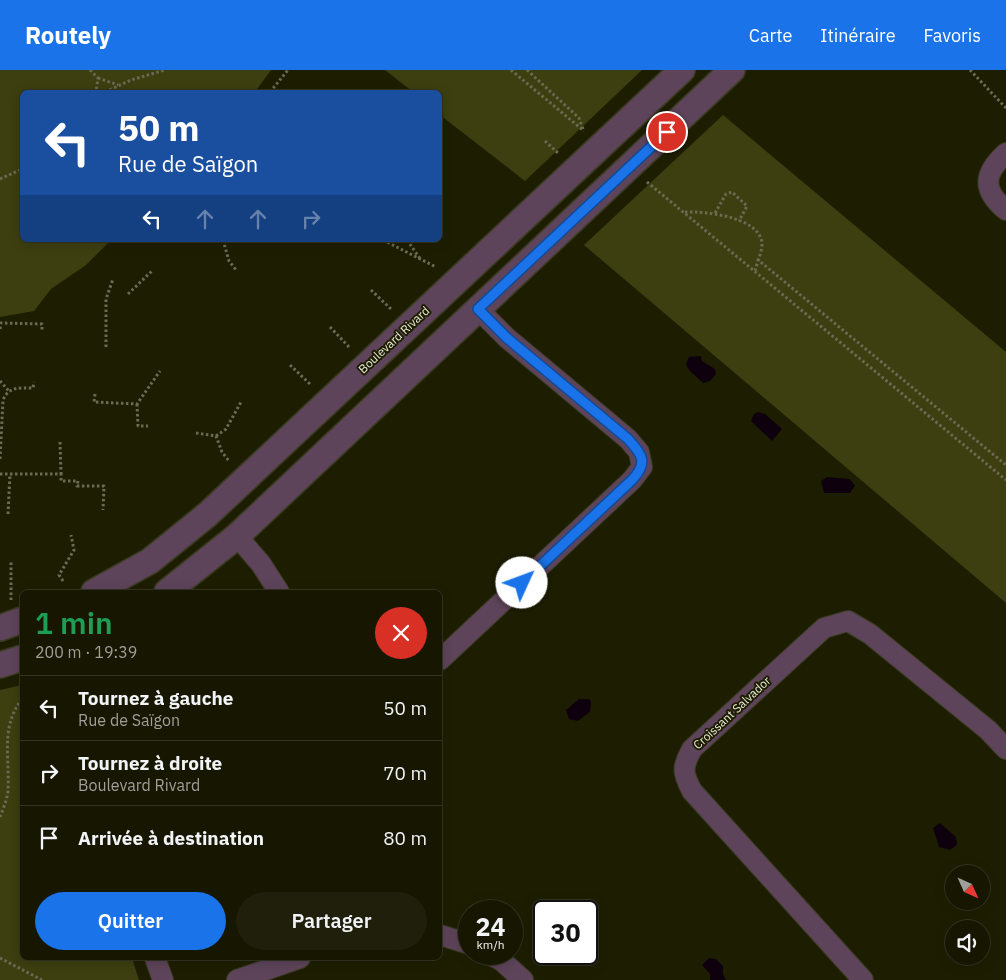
<!DOCTYPE html>
<html lang="fr">
<meta charset="utf-8">
<style>
:root{--surface:#161601;--page:#1f1f0b;--text:#f1f3f6;--muted:#9e9f99;--line:#353523;--accent:#1a73e8}
body{margin:0;font-family:"IBM Plex Sans",sans-serif;background:var(--page);color:var(--text);height:100vh;display:flex;flex-direction:column;font-size:19px;white-space:nowrap}
*{box-sizing:border-box;margin:0}
p{font-size:16px;color:var(--muted)}
.icon{flex:none;width:28px;height:28px;fill:none;stroke:currentColor;stroke-width:2;stroke-linecap:round;stroke-linejoin:round}
.map{position:relative;flex:1;overflow:hidden}
.details{position:absolute;left:20px;top:520px;width:422px;height:370px;display:flex;flex-direction:column;background:var(--surface);border-radius:8px;box-shadow:0 2px 12px #0003,0 0 0 1px var(--line)}
.details>*{flex:none}
.top-card{position:absolute;left:20px;top:20px;width:422px;height:152px;border-radius:8px;box-shadow:0 2px 12px #0003,0 0 0 1px var(--line);background:#1a4fa0;color:#fff;overflow:hidden}
.needle{width:32px;rotate:135deg}
.controls{position:absolute;left:945px;top:795px;display:grid;gap:10px}
.controls a{display:grid;place-items:center;width:45px;height:45px;border-radius:50%;background:var(--surface);box-shadow:0 2px 12px #0003,0 0 0 1px var(--line);font-size:25px}
.speed{position:absolute;left:458px;top:830px;display:flex;gap:10px;font-size:25px;font-weight:700;text-align:center}
.speed>*{display:grid;place-content:center;width:65px;height:65px;border-radius:50%;background:var(--surface);box-shadow:0 2px 12px #0003,0 0 0 1px var(--line);line-height:1}
.speed small{font-size:12px;font-weight:400}
.speed .limit{border:2px solid #111;border-radius:8px;background:#fff;color:#111}
.pin{position:absolute;display:grid;place-items:center;width:42px;height:42px;color:#fff;margin:-21px;border:2px solid #fff;border-radius:50%;box-shadow:0 1px 5px #0007}
.me{position:absolute;width:55px;margin:-28px;rotate:47deg;stroke-linejoin:round;filter:drop-shadow(0 0 4px #0008)}
.turn{display:flex;align-items:center;gap:18px;height:105px;padding:0 15px;font-size:22px}
.turn .icon{width:65px;height:65px;stroke-width:2.5}
.turn b{display:block;font-size:35px;line-height:42px}
.lanes{display:flex;align-items:center;height:48px;padding:0 15px;background:#0003;justify-content:center;gap:25px;direction:ltr}
.lanes .off{opacity:.35}
.round{display:grid;place-items:center;flex:none;width:52px;height:52px;border-radius:26px;background:var(--page)}
.summary{display:flex;align-items:center;justify-content:space-between;height:85px;padding:0 15px}
h1{font-size:30px;font-weight:600;line-height:38px;color:#1e9e55}
.button{display:flex;gap:10px;margin-top:auto;padding:10px 15px}
.button a{flex:1;height:58px;border-radius:30px;background:var(--accent);color:#fff;font-size:20px;font-weight:600;line-height:58px;text-align:center}
.button a+a{background:var(--page);color:var(--text)}
ul{padding:0;list-style:none}
li{display:flex;align-items:center;gap:15px;height:65px;padding:0 15px;border-top:1px solid var(--line)}
li div{flex:1}
li b{display:block;font-size:19px}
li em{font-style:normal}
header{display:flex;align-items:center;gap:30px;box-sizing:border-box;height:70px;padding:0 25px;background:var(--accent);color:#fff}
header strong{font-size:24px}
nav{display:flex;gap:28px;margin-inline-start:auto;font-size:18px}
.map>svg:first-child{display:block}
.green{fill:#3d3f10}
.water{fill:#0f000e}
.lines{fill:none;stroke-linecap:round;stroke-linejoin:round}
.minor-casing{stroke:#3a3b1f;stroke-width:22}
.tertiary-casing{stroke:#3a3b1f;stroke-width:28}
.path{stroke:#6a6b52;stroke-width:3;stroke-dasharray:2.5 2.5;stroke-linecap:butt}
.minor{stroke:#5e445a;stroke-width:20}
.tertiary{stroke:#5e445a;stroke-width:25}
.route-casing{stroke:#114b97;stroke-width:12}
.route{stroke:#1a73e8;stroke-width:9}
.labels{text-anchor:middle;stroke-width:4;stroke-linejoin:round;paint-order:stroke}
.street-label{font-size:12px;fill:#eaecda;stroke:#1d1e01}
</style>
<header>
<strong>Routely</strong>
<nav><a>Carte</a><a>Itinéraire</a><a>Favoris</a></nav>
</header>
<div class="map">
<svg width="1006" height="910" viewBox="0 0 1006 910">
<rect width="100%" height="100%" fill="#1d1e01"/>
<g class="green">
<path d="M 0,0 L 271,0 L 255,22 L 22,22 L 22,170 L 132,170 L 110,171 L 86,195 L 51,219 L 34,241 L 0,247 Z"/>
<path d="M 385,0 L 642,0 L 525,111 L 440,45 L 440,22 L 413,22 Z"/>
<path d="M 723,45 L 1006,282 L 1006,533 L 584,175 Z"/>
<path d="M 22,615 L 22,888 L 132,888 L 139,910 L 0,910 L 0,620 Z"/>
</g>
<g class="water">
<path d="M 701,286 L 702,291 L 715,299 L 716,304 L 710,311 L 703,313 L 689,300 L 686,294 L 689,287 Z"/>
<path d="M 758,342 L 765,344 L 782,359 L 772,371 L 751,351 L 754,344 Z"/>
<path d="M 827,407 L 850,409 L 855,416 L 850,423 L 824,423 L 821,411 Z"/>
<path d="M 579,629 L 589,629 L 591,632 L 590,642 L 578,651 L 569,649 L 566,640 Z"/>
<path d="M 940,753 L 956,767 L 957,775 L 950,780 L 939,777 L 933,758 Z"/>
<path d="M 709,888 L 716,889 L 723,896 L 723,904 L 726,910 L 710,910 L 710,904 L 702,895 Z"/>
</g>
<g class="lines">
<defs>
<g id="minor">
<path d="M 1006,83 C 983,104 982,120 1006,140"/>
<path d="M 237,466 L 261,494 L 279,522"/>
<path d="M 440,590 L 632,410 L 642,397 L 639,382 L 628,369 L 507,268 L 478,239"/>
<path d="M 440,865 L 469,874"/>
<path d="M 489,884 L 502,891 L 523,910"/>
<path d="M 155,888 L 163,910"/>
<path d="M 237,910 L 300,888"/>
<path d="M 863,910 L 692,721 C 682,702 682,697 692,679 L 824,558 L 848,551 L 870,564 L 988,660 L 1006,679"/>
</g>
<g id="tertiary">
<path d="M 94,522 L 150,491 L 208,444 L 682,0"/>
<path d="M 167,522 L 237,466 L 732,0"/>
<path d="M 0,558 L 22,550"/>
<path d="M 0,595 L 22,588"/>
</g>
</defs>
<use href="#minor" class="minor-casing"/>
<use href="#tertiary" class="tertiary-casing"/>
<g class="path">
<path d="M 90,0 L 98,8 L 96,22"/>
<path d="M 511,0 L 584,61"/>
<path d="M 527,0 L 579,48 L 583,59"/>
<path d="M 970,0 L 1006,38"/>
<path d="M 98,8 L 118,15"/>
<path d="M 105,22 L 131,10 L 165,0"/>
<path d="M 270,22 L 288,0"/>
<path d="M 545,71 L 558,83"/>
<path d="M 0,109 L 22,99"/>
<path d="M 647,112 L 1006,410"/>
<path d="M 685,142 C 705,141 761,147 762,174 C 762,182 757,193 755,201"/>
<path d="M 715,143 L 726,124 L 732,122 L 747,136 L 739,151"/>
<path d="M 223,170 L 229,191 L 237,201"/>
<path d="M 383,170 L 436,197"/>
<path d="M 407,170 L 421,190"/>
<path d="M 757,189 L 1006,395"/>
<path d="M 371,220 L 391,239"/>
<path d="M 128,224 L 153,200"/>
<path d="M 330,257 L 350,278"/>
<path d="M 0,259 L 1,253 L 42,254 L 42,262"/>
<path d="M 106,277 L 106,229 L 113,209"/>
<path d="M 290,295 L 311,315"/>
<path d="M 0,311 L 9,321"/>
<path d="M 95,324 L 94,332 L 137,334 L 160,301"/>
<path d="M 137,334 L 138,356 L 148,356"/>
<path d="M 196,363 L 216,366 L 222,382 L 229,391"/>
<path d="M 216,366 L 226,359 L 241,332"/>
<path d="M 60,372 L 61,404"/>
<path d="M 0,389 L 3,330 C 9,316 20,318 33,318 L 34,312"/>
<path d="M 0,404 L 61,404 L 61,411 L 78,411 L 77,416 L 104,416 L 103,440"/>
<path d="M 8,444 L 10,404"/>
<path d="M 63,511 L 59,505 L 74,480 L 71,465"/>
<path d="M 11,530 L 11,492"/>
<path d="M 0,747 C 3,739 7,730 8,721 C 10,688 0,657 22,629"/>
<path d="M 0,888 L 42,910"/>
</g>
<use href="#minor" class="minor"/>
<use href="#tertiary" class="tertiary"/>
</g>
<g class="lines">
<defs>
<path id="route" d="M 522,513 L 632,410 C 648,393 643,385 628,369 L 507,268 L 478,239 L 667,62"/>
</defs>
<use href="#route" class="route-casing"/>
<use href="#route" class="route"/>
</g>
<g class="labels">
<g class="street-label">
<text transform="translate(394 270) rotate(-43)" y="4">Boulevard Rivard</text>
<text transform="translate(732 643) rotate(-43)" y="4">Croissant Salvador</text>
</g>
</g>
</svg>
<div class="controls">
<a><svg class="needle" viewBox="-14 -14 28 28"><path d="M0-13l5 13h-10z" fill="#e53935"/><path d="M0 13l5-13h-10z" fill="#9e9f99"/></svg></a>
<a><svg class="icon" aria-label="sound" viewBox="0 0 24 24"><path d="M4 9h4l5-4v14l-5-4H4zM17 9q2 3 0 6"/></svg></a>
</div>
<div class="speed"><div>24<small>km/h</small></div><div class="limit">30</div></div>
<div class="pin" style="left:667px;top:62px;background:#d93025"><svg class="icon" aria-label="arrive" viewBox="0 0 24 24"><path d="M6 21V4h12l-3 4 3 4H6"/></svg></div>
<svg class="me" style="left:522px;top:513px" viewBox="-20 -20 40 40"><circle r="19" fill="#fff"/><path d="M0-13L10 11 0 6-10 11z" fill="#1a73e8"/></svg>
<div class="top-card">
<div class="turn"><svg class="icon" aria-label="left" viewBox="0 0 24 24"><path d="M17 20v-9H6M10 6l-5 5 5 5"/></svg><div><b>50 m</b>Rue de Saïgon</div></div>
<div class="lanes"><svg class="icon" aria-label="left" viewBox="0 0 24 24"><path d="M17 20v-9H6M10 6l-5 5 5 5"/></svg><svg class="icon off" aria-label="ahead" viewBox="0 0 24 24"><path d="M12 20V5M6 11l6-6 6 6"/></svg><svg class="icon off" aria-label="ahead" viewBox="0 0 24 24"><path d="M12 20V5M6 11l6-6 6 6"/></svg><svg class="icon off" aria-label="right" viewBox="0 0 24 24"><path d="M7 20v-9h11M14 6l5 5-5 5"/></svg></div>
</div>
<section class="details">
<div class="summary"><div><h1>1 min</h1><p>200 m · 19:39</p></div><a class="round" style="background:#d93025;color:#fff"><svg class="icon" aria-label="close" viewBox="0 0 24 24"><path d="M6 6l12 12M18 6L6 18"/></svg></a></div>
<ul>
<li><svg class="icon" aria-label="left" viewBox="0 0 24 24"><path d="M17 20v-9H6M10 6l-5 5 5 5"/></svg><div><b>Tournez à gauche</b><p>Rue de Saïgon</p></div><em>50 m</em></li>
<li><svg class="icon" aria-label="right" viewBox="0 0 24 24"><path d="M7 20v-9h11M14 6l5 5-5 5"/></svg><div><b>Tournez à droite</b><p>Boulevard Rivard</p></div><em>70 m</em></li>
<li><svg class="icon" aria-label="arrive" viewBox="0 0 24 24"><path d="M6 21V4h12l-3 4 3 4H6"/></svg><div><b>Arrivée à destination</b></div><em>80 m</em></li>
</ul>
<div class="button"><a>Quitter</a><a>Partager</a></div>
</section>
</div>
